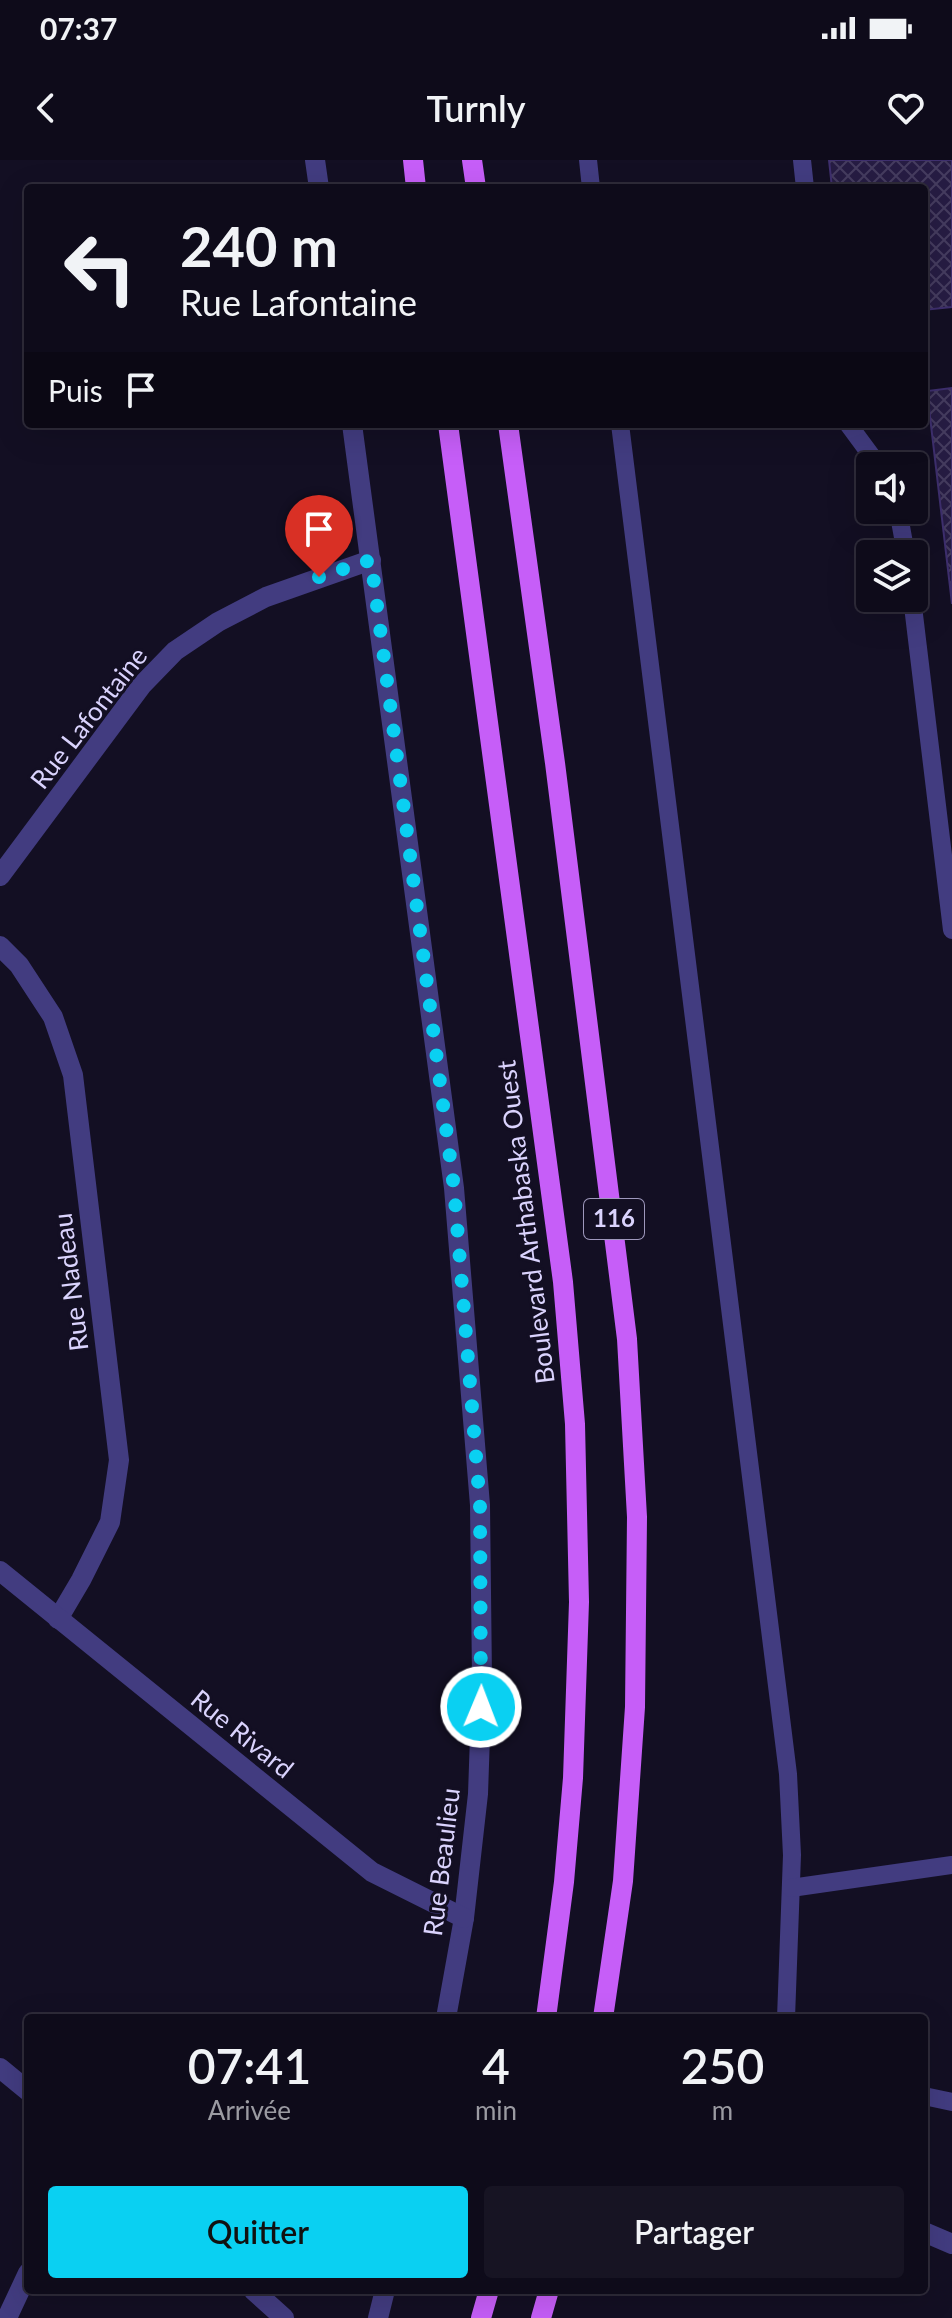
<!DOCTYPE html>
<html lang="fr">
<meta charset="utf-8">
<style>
:root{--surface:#0e0b1a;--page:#171423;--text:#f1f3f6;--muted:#9b9ba2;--line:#2e2b39;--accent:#0ad0f2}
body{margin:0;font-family:Lato,sans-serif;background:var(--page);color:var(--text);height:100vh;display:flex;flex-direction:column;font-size:30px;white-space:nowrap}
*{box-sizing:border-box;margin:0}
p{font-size:26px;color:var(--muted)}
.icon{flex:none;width:44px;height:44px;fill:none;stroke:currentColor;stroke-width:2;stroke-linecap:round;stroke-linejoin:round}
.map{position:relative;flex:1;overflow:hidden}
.details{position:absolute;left:24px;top:1854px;width:904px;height:280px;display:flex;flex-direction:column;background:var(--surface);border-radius:8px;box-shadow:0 8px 32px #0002,0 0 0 2px var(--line)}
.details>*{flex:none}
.hud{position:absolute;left:24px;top:24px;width:904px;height:244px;border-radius:8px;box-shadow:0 8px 32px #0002,0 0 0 2px var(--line);background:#0e0b1a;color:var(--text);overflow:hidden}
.controls{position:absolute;left:856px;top:292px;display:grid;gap:16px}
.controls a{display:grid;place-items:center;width:72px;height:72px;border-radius:8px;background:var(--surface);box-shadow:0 8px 32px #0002,0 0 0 2px var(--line);font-size:40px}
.pin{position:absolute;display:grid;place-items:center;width:68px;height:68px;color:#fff;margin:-82px -34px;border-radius:50% 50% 50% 0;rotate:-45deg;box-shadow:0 0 8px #0007}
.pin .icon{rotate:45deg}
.me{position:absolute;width:88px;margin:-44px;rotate:1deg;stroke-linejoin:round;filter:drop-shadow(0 0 6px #0008)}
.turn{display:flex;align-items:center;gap:28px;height:168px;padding:0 24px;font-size:36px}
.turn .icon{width:104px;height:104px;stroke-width:2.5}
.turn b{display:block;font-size:56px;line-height:68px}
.then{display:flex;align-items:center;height:76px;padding:0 24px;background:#0003;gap:16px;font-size:30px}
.eta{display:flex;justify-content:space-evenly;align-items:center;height:136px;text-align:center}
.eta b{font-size:48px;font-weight:600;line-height:56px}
.button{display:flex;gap:16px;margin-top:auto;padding:16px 24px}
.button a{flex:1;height:92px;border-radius:8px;background:var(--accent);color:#111;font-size:32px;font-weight:600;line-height:92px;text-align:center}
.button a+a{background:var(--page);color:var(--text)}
.status{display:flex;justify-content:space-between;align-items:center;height:56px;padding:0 40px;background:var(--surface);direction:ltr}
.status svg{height:22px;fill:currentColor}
header{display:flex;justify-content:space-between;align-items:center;height:104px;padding:0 24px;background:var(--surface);font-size:36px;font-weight:600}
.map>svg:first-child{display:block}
.building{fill:url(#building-cross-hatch);stroke:#3e2f6e;stroke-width:2}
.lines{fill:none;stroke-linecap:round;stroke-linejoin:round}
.service{stroke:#423c80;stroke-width:18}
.minor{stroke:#423c80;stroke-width:20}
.primary{stroke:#c65ef8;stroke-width:20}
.route{stroke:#0ad0f2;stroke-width:14;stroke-dasharray:0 25.2}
.labels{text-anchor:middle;stroke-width:6;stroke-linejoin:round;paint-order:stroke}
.shield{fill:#130f23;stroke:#9e98bc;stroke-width:2}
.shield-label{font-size:24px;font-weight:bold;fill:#dad3fd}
.street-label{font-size:26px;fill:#dad3fd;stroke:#130f23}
</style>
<div class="status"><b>07:37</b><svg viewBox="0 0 49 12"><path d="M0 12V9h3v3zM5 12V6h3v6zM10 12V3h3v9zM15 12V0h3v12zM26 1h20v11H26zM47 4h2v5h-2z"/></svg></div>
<header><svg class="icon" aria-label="back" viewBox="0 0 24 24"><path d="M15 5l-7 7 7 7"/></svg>Turnly<svg class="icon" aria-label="heart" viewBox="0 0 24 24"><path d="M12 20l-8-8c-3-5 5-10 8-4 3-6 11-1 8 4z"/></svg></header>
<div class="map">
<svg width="952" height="2158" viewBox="0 0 952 2158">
<defs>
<pattern id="building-cross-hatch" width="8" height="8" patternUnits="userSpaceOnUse" patternTransform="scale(2)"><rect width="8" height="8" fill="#261c43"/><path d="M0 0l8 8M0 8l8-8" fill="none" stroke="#453c5f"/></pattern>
</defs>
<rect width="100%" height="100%" fill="#130f23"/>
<g class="building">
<path d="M 829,0 L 952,0 L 952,147 L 924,150 L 924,28 L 832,28 Z"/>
<path d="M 952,228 L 952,444 L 927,231 Z"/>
</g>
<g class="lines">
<g class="service">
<path d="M 588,0 L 591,28"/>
<path d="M 802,0 L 805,28"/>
<path d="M 620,264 L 788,1614 L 792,1695 L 786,1858"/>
<path d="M 848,264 L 879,306"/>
<path d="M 898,350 L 906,394"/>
<path d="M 912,438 L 952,770"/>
<path d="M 791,1728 L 952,1705"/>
<path d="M 924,1936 L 952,1942"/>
</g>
<g class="minor">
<path d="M 315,0 L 319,28"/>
<path d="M 352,264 L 454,1028 L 480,1345 L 482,1518 L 478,1634 L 464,1758 L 446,1858"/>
<path d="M 0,716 L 142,525 L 175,491 L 218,462 L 266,437 L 371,400"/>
<path d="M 0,786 L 19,805 L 53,857 L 73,915 L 119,1300 L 110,1362 L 81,1420 L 58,1459"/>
<path d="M 0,1411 L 372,1712 L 464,1758"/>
<path d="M 0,1908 L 28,1931"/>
<path d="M 924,2072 L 952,2084"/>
<path d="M 253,2130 L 284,2158"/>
<path d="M 7,2158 L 28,2113"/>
<path d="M 378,2158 L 385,2130"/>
</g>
<g class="primary">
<path d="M 413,0 L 416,28"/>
<path d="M 472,0 L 476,28"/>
<path d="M 448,264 L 563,1122 L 575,1264 L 579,1442 L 573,1618 L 564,1722 L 546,1858"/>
<path d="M 508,264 L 555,603 L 627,1179 L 637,1357 L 635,1547 L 623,1721 L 603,1858"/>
<path d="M 481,2158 L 489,2130"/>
<path d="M 541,2158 L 549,2130"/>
</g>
</g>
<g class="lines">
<path class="route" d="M 319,417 L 371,400 L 454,1028 L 480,1345 L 481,1547"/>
</g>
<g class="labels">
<rect class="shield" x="584" y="1039" width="60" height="40" rx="6"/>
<g class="shield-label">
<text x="614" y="1067">116</text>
</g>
<g class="street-label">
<text transform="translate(89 558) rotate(-52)" y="9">Rue Lafontaine</text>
<text transform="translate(526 1062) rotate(-97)" y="9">Boulevard Arthabaska Ouest</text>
<text transform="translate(71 1122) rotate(-97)" y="9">Rue Nadeau</text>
<text transform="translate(242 1574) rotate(39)" y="9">Rue Rivard</text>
<text transform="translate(442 1702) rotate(-83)" y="9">Rue Beaulieu</text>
</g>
</g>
</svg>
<div class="controls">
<a><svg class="icon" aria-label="sound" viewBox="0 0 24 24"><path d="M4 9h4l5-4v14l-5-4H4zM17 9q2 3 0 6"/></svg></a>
<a><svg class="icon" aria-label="layers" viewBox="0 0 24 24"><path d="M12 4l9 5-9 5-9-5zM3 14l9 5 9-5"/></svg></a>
</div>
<div class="pin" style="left:319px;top:417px;background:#d93025"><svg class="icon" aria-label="arrive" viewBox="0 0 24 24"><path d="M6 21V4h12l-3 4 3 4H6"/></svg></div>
<svg class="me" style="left:481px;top:1547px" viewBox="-20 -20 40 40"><circle r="17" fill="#0ad0f2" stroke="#fff" stroke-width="3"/><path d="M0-11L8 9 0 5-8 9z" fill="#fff"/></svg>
<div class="hud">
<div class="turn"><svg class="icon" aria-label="left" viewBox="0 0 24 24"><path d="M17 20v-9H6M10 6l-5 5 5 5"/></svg><div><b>240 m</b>Rue Lafontaine</div></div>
<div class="then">Puis<svg class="icon" aria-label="arrive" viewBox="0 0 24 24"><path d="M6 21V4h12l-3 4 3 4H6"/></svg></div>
</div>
<section class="details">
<div class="eta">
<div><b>07:41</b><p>Arrivée</p></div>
<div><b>4</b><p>min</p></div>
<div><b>250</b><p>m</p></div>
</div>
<div class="button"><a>Quitter</a><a>Partager</a></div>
</section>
</div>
